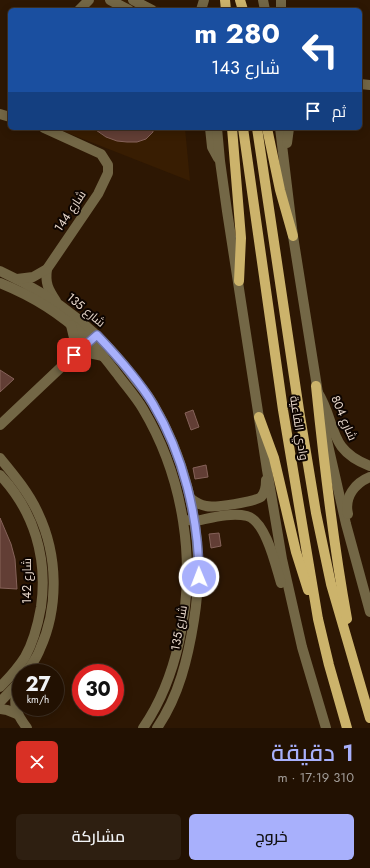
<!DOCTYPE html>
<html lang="ar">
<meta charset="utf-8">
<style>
:root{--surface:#221102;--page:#2e1f11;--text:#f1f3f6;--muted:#a29d99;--line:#3f3124;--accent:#a8b0fc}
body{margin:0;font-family:Jost,Cairo,sans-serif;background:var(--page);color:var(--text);direction:rtl;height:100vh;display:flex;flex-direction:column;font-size:15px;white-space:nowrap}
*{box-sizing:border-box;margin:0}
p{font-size:13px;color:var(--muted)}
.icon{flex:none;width:22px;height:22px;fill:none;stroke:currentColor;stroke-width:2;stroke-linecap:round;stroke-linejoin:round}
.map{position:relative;height:728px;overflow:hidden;direction:ltr}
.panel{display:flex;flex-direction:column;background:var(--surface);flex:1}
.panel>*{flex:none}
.guide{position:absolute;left:8px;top:8px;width:354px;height:122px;border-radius:6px;box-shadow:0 2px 10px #0003,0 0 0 1px var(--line);direction:rtl;background:#1a4fa0;color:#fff;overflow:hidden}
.speed{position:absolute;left:12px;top:664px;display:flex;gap:8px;font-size:20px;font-weight:700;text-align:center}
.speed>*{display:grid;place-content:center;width:52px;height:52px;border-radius:50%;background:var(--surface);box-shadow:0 2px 10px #0003,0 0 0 1px var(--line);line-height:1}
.speed small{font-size:10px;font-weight:400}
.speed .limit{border:6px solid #d22;background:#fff;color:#111}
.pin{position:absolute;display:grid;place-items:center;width:34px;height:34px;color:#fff;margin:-17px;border-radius:8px;box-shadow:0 2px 6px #0006}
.me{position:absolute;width:44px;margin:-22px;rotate:359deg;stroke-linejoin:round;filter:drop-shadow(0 0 3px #0008)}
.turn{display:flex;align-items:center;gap:14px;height:84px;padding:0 16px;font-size:18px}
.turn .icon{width:52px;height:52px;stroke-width:2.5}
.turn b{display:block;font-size:28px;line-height:34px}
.then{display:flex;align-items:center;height:38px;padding:0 16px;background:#0003;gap:8px;font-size:15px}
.round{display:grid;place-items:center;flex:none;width:42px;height:42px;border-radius:6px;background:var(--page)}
.head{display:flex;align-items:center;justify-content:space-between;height:68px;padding:0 16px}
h1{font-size:24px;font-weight:600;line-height:30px;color:var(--accent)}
.primary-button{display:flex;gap:8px;margin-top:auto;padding:8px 16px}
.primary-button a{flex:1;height:46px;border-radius:6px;background:var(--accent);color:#111;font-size:16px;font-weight:600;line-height:46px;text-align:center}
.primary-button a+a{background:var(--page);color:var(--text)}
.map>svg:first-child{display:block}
.built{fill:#381d02}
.building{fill:#623e35;stroke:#856259}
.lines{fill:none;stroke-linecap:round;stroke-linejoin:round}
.minor{stroke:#736746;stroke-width:10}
.major{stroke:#ccb36b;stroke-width:10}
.route-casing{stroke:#6d72a4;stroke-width:10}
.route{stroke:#a8b0fc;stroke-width:7}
.labels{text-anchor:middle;stroke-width:4;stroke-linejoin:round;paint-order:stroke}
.street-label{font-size:12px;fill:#eadace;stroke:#0e0501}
</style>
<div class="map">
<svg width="370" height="728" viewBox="0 0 370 728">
<rect width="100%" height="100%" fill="#2d1703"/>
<g class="built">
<path d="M 86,0 L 142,0 L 168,10 L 83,10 Z"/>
<path d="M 55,128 L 185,128 L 190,181 Z"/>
</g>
<g class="building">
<path d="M 93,128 L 153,128 L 153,132 L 146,139 L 137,142 L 127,142 L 117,141 L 106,137 Z"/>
<path d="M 0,370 L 14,379 L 0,392 Z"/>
<path d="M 193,410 L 199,427 L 191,430 L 185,413 Z"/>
<path d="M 206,465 L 208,477 L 195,479 L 193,468 Z"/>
<path d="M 0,518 L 11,544 L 15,559 L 17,589 L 0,588 Z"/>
<path d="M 219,533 L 221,546 L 211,548 L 209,534 Z"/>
</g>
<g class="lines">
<g class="minor">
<path d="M 110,0 L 129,10"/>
<path d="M 133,0 L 152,10"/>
<path d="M 263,0 L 265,10"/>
<path d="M 281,0 L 281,10"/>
<path d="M 79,10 L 89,0"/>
<path d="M 201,10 L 204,0"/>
<path d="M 360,84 L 370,85"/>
<path d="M 0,114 L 10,117"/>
<path d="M 210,128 L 212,147 L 218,158"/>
<path d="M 217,128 L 220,161 L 227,211 L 267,470 L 282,559 L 302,647 L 326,728"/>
<path d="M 280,128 L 293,236 L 318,393"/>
<path d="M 287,143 L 289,128"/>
<path d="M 47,269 C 45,283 48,289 56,301"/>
<path d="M 0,271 C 55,296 102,333 137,382 C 143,389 149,397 153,404 C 191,469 206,547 194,620 C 188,658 179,696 157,728"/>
<path d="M 17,279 L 33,277 L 47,269 L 98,194 L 108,173 L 108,165 L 101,154 L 44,128"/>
<path d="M 0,283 C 30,295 61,314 84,336 C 97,347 107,361 118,375 C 126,386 136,397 143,409 C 184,478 197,563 179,642 C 172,673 161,702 143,728"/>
<path d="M 71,325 L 75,342 L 74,355 L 89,353 L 103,356"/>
<path d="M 317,391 C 338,424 326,449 370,466"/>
<path d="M 323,423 L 346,524 L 370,612"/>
<path d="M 0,425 L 74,355 L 94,338"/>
<path d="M 0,458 C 14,475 29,493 38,513 C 58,555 59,607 40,649 C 37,658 31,665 26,673"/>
<path d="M 0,475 C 34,511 48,558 41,607 C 38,624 34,641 25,657 C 18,668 9,678 0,687"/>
<path d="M 190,498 C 195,502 200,505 206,506 C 215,508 254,502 261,497 C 265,493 266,485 266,480"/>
<path d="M 348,514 C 344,497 355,483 370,477"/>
<path d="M 189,520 L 195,521 C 211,518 231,512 247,516 C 266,521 276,567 281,583"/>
<path d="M 17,686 C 13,706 15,712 27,728"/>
<path d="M 0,702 L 21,680"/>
<path d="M 0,709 L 7,710 L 17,714"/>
</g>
<g class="major">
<path d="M 225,0 L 226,10"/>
<path d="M 240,0 L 243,10"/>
<path d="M 232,128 L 241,238 L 239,281"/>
<path d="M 243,128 L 283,410 L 318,619 L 329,665 L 347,728"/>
<path d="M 257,128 L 299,410 L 316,513 L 331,584 L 370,718"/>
<path d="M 267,128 L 280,190 L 293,236"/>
<path d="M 316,386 C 324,464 333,542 347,619"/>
<path d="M 259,417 L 274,458 L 296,552 L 308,590"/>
</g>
</g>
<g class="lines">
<defs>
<path id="route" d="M 74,355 L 97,335 C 117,356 138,379 153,404 C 183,454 199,518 199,577"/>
</defs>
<use href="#route" class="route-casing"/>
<use href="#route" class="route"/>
</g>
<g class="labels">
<g class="street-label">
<text transform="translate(70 211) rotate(-56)" y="4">شارع 144</text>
<text transform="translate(86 310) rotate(40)" y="4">شارع 135</text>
<text transform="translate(344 418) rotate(67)" y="4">شارع 804</text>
<text transform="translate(299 428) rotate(81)" y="4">وادي القاعية</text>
<text transform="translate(27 581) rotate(-90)" y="4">شارع 142</text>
<text transform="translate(179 628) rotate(-80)" y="4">شارع 135</text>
</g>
</g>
</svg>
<div class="speed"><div>27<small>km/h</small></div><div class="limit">30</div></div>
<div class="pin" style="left:74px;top:355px;background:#d93025"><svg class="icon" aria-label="arrive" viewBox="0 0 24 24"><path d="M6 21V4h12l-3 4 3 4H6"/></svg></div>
<svg class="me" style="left:199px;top:577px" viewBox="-20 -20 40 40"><circle r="17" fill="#a8b0fc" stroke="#fff" stroke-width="3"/><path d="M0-11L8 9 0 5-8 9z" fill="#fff"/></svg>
<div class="guide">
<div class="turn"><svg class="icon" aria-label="left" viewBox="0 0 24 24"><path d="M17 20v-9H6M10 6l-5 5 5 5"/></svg><div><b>280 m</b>شارع 143</div></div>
<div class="then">ثم<svg class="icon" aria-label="arrive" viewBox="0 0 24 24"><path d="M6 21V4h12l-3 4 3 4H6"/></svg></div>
</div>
</div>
<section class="panel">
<div class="head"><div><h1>1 دقيقة</h1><p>310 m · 17:19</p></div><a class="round" style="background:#d93025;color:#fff"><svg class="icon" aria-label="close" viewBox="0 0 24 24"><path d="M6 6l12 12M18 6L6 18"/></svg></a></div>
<div class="primary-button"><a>خروج</a><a>مشاركة</a></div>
</section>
